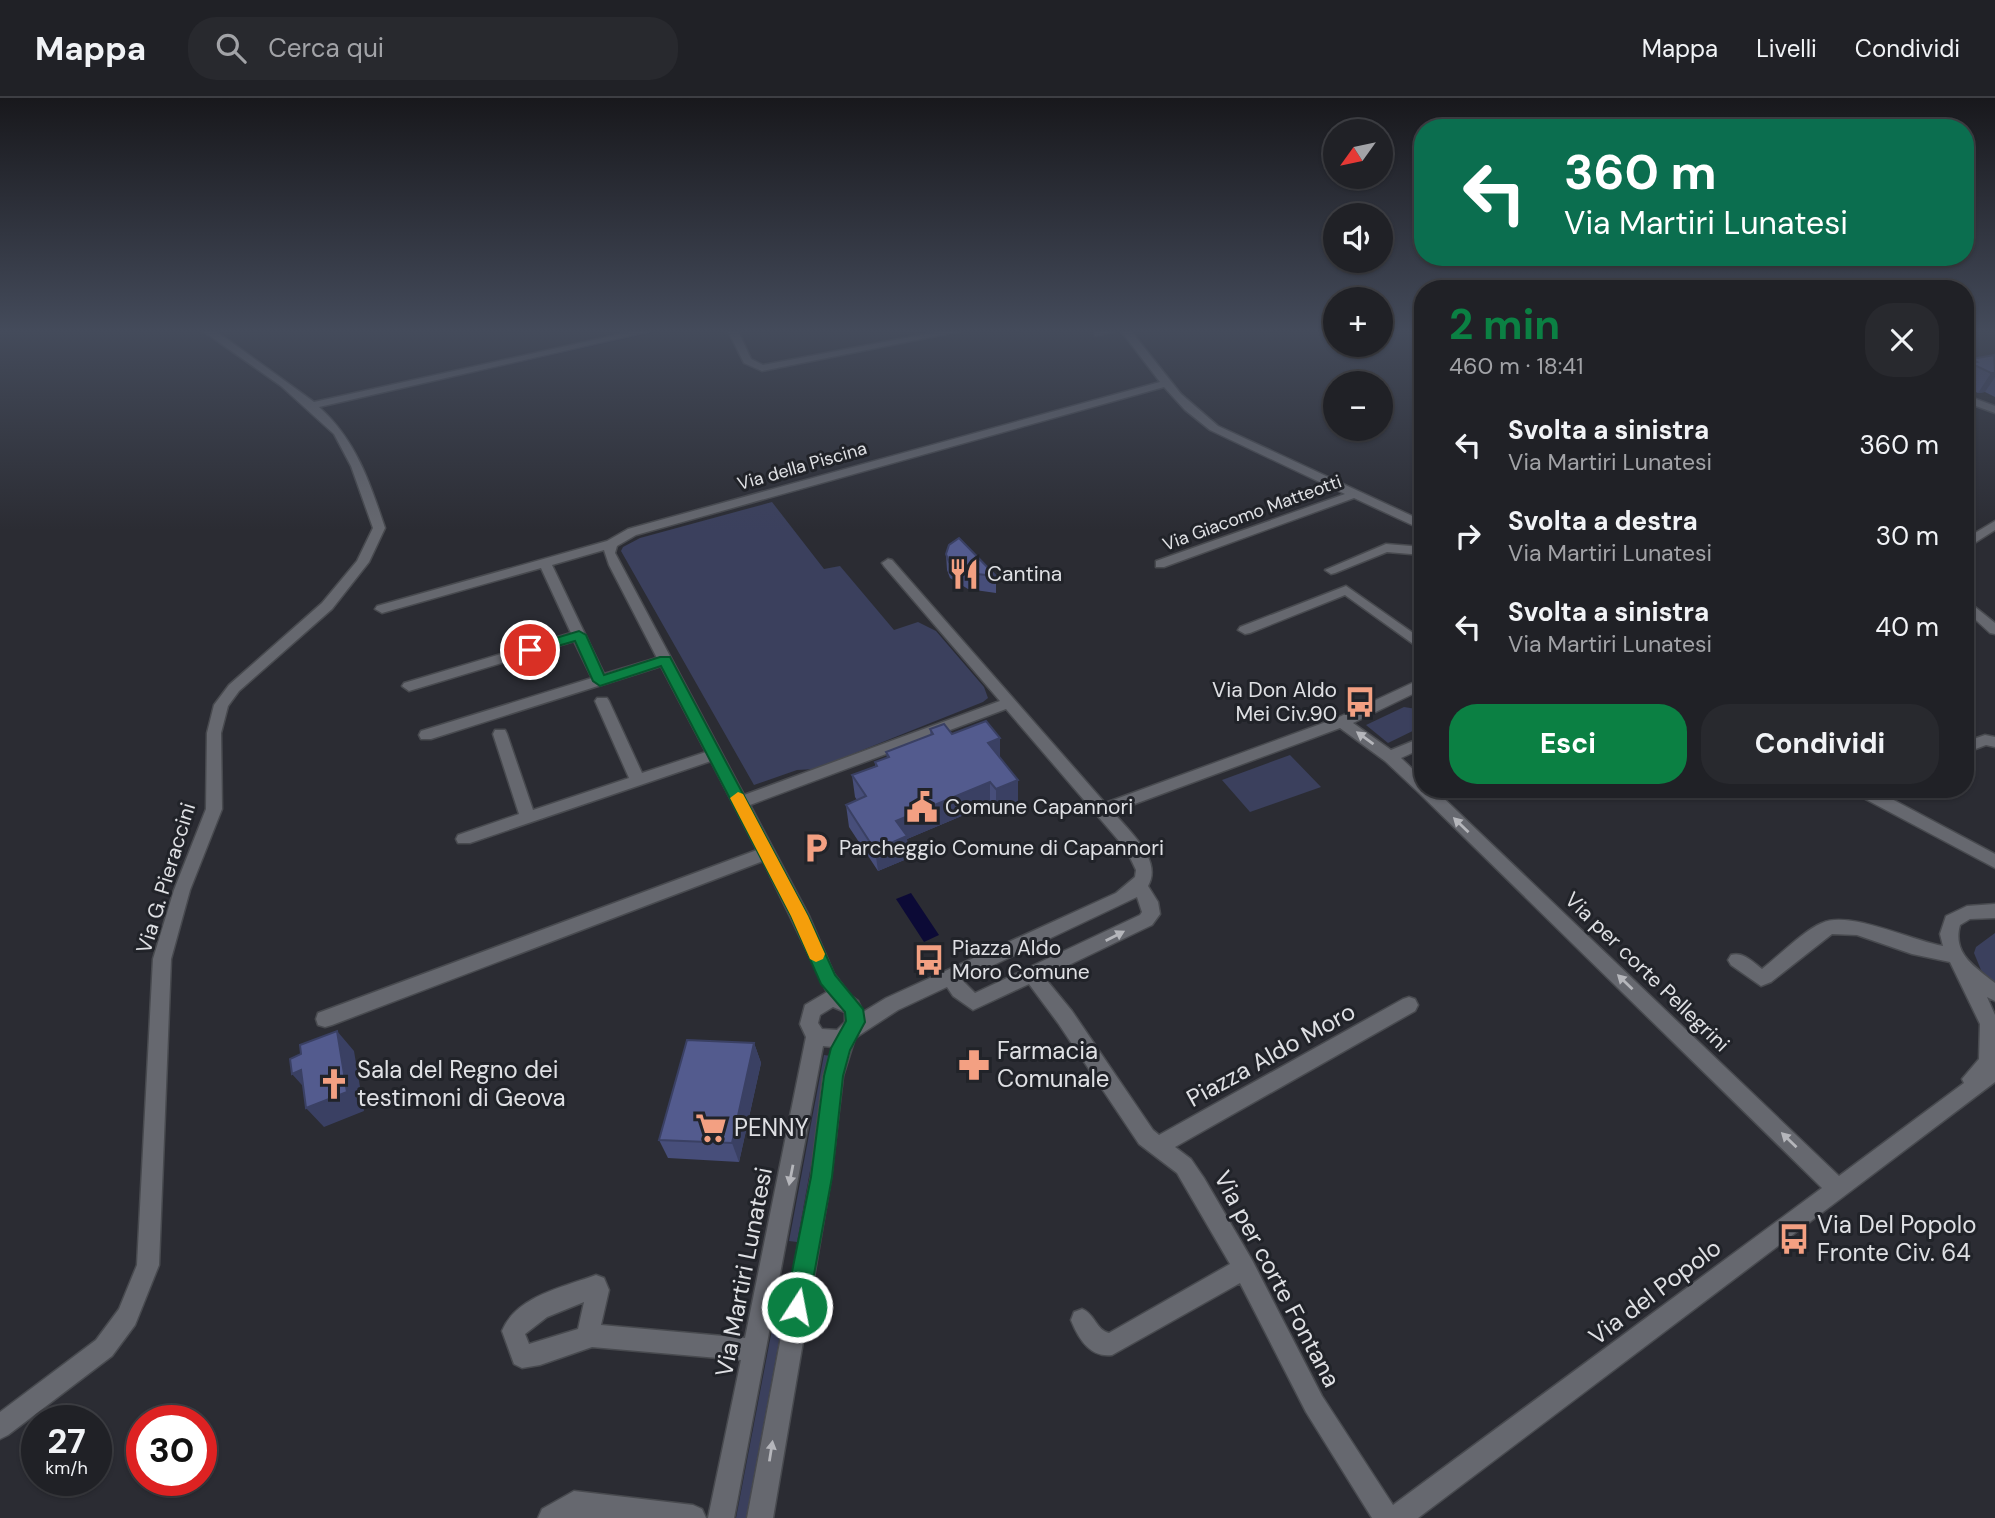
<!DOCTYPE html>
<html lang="it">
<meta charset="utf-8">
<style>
:root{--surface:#202126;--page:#28292e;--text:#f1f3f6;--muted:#a2a3a7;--line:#3d3e43;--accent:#0b8043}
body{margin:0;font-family:"DM Sans",sans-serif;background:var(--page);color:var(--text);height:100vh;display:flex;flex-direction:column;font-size:26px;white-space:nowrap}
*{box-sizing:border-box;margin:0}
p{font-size:23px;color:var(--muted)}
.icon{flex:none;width:38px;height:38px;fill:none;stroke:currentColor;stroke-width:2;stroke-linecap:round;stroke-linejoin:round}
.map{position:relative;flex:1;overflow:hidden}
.details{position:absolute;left:1414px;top:182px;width:560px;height:518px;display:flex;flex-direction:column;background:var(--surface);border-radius:28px;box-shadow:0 2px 5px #0004,0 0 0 2px var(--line)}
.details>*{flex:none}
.banner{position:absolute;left:1414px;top:21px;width:560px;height:147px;border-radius:28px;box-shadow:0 2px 5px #0004,0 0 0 2px var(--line);background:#0b6e4f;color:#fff;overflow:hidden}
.needle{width:46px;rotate:237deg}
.fabs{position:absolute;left:1323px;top:21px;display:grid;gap:14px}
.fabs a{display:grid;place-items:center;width:70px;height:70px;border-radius:50%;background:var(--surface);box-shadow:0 2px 5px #0004,0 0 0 2px var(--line);font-size:35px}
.speed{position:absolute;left:21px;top:1307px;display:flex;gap:14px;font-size:35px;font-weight:700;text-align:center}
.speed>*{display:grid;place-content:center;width:91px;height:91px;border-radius:50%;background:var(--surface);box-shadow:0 2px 5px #0004,0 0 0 2px var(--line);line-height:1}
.speed small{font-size:18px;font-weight:400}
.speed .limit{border:10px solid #d22;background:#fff;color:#111}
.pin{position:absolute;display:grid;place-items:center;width:60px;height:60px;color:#fff;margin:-30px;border:4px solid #fff;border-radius:50%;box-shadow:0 2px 7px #0007}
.me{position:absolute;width:77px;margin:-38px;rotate:11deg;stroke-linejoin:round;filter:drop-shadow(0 0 5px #0008)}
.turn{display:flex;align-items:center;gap:24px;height:147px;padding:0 35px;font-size:32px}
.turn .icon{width:91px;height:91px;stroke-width:2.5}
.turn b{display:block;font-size:49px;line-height:60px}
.round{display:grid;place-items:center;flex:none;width:74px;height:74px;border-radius:28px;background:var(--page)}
.head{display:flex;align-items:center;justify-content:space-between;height:119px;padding:0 35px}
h1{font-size:42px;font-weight:700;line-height:52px;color:var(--accent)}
.button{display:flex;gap:14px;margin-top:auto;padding:14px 35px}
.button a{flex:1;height:80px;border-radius:28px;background:var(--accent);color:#fff;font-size:28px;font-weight:700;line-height:80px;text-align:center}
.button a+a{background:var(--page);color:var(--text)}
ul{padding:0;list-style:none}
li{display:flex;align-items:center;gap:21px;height:91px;padding:0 35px}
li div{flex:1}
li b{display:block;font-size:26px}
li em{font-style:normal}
header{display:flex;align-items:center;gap:42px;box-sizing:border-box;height:98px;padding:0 35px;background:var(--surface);border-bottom:2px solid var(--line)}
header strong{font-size:33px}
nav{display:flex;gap:38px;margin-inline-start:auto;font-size:24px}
.search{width:490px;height:63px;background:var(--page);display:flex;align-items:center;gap:18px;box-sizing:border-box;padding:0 24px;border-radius:28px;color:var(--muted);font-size:26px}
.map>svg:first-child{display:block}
.green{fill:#3b405d}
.water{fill:#0c0a36}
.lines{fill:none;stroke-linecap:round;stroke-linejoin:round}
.stream{stroke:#0c0a36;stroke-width:2.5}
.minor-casing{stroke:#484a4f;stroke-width:3}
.minor{fill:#66686f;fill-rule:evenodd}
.wall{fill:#474e7a}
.shaded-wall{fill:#3a4063}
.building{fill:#535b8e;stroke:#3a4063;stroke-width:2}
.oneway{fill:#b5b6bb}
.route{fill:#0b8043;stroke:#07532c;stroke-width:2}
.slow{fill:#f59e0b}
.labels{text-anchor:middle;stroke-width:6;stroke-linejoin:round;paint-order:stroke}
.far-street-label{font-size:18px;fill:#dfe0e4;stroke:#212329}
.poi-label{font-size:21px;fill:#dfe0e4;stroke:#212329;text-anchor:start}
.street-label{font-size:21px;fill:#dfe0e4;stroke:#212329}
.near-poi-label{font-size:24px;fill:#dfe0e4;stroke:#212329;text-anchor:start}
.near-street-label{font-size:24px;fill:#dfe0e4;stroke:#212329}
</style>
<header>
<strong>Mappa</strong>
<div class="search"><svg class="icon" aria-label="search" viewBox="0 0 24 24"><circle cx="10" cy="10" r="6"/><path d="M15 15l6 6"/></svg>Cerca qui</div>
<nav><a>Mappa</a><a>Livelli</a><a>Condividi</a></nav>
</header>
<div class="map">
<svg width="1995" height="1420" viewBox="0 0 1995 1420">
<rect width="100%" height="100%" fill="#2b2c33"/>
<g class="green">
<path d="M 772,404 L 824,471 L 840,468 L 894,532 L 918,524 L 936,533 L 984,589 L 988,600 L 983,604 L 815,671 L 797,672 L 754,687 L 621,453 L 623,449 L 640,440 Z"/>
<path d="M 1404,609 L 1423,612 L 1423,628 L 1388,645 L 1366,627 Z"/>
<path d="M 1290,657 L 1321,689 L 1250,714 L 1222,682 Z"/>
<path d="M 1995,835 L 1995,885 L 1981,872 L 1974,855 L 1976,849 Z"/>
<path d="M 824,957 L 831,958 L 797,1144 L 789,1143 Z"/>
<path d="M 778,1200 L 787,1200 L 746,1420 L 736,1420 Z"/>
</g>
<path class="water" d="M 911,795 L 939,837 L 924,844 L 896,801 Z"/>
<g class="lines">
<path class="stream" d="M 462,276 L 655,233"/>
<defs>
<g id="minor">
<path d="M 203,233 L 214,233 L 227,241 L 314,304 L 634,233 L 651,233 L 319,309 C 356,342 370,385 385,430 L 369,464 L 332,511 L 239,593 L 228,608 L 221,635 L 222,711 L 190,792 L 171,861 L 159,1167 L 135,1227 L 112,1258 L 8,1337 L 0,1341 L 0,1314 L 96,1242 L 119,1211 L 137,1167 L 153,861 L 174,792 L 206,711 L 207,635 L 214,607 L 229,587 L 322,505 L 357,463 L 373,430 L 351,368 L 334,336 L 281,288 Z"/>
<path d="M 728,233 L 738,233 L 751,261 L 763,267 L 942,233 L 961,233 L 762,273 L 744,265 Z"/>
<path d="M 1099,233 L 1115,233 L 1095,238 L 1095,234 Z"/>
<path d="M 1121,233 L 1131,233 L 1181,296 L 1218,328 L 1423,423 L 1423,432 L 1354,400 L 1164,469 L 1156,469 L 1156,463 L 1345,396 L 1210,332 L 1185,312 L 1164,289 L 636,437 L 617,448 L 615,455 L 744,697 L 1000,603 L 884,468 L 882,465 L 888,461 L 892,462 L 1105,705 L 1337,620 L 1423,580 L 1423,591 L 1353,625 L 1391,652 L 1423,639 L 1423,650 L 1401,660 L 1423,681 L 1423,691 L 1434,691 L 1839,1078 L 1964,985 L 1962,981 L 1979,961 L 1980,926 L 1950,864 L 1912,856 L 1857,837 L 1832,836 L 1771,884 L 1761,888 L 1731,867 L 1728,862 L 1731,857 C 1743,853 1753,864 1762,871 C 1780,857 1803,833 1822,825 C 1849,812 1912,843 1943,848 L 1940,836 L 1946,818 L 1967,808 L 1995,806 L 1995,820 L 1970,821 L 1960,827 C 1952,856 1975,869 1995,885 L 1995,903 L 1987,899 L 1995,917 L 1995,984 L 1418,1420 L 1372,1420 L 1306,1314 L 1240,1185 L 1112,1257 C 1090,1260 1078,1240 1071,1222 L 1074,1214 L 1082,1211 C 1095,1216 1096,1232 1109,1235 L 1230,1166 L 1177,1075 L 1139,1046 L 1058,925 L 1029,886 L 973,912 L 953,898 L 947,889 L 898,912 L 855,940 L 843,978 L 831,1079 L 773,1420 L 747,1420 L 811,1079 L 823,978 L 833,949 L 823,948 L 734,1420 L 708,1420 L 741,1262 L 592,1249 L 540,1267 L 522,1270 L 514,1266 L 502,1233 C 516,1198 564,1189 596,1177 L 604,1180 L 609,1192 L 601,1227 L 745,1240 L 806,939 L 800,926 L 805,907 L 827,894 L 763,763 L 332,927 L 325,929 L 318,927 L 316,921 L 318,915 L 757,752 L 711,663 L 470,745 L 458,745 L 456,741 L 458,737 L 519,716 L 493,636 L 495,632 L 505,632 L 507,636 L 533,712 L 629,680 L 595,603 L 597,600 L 607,600 L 609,603 L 642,675 L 706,654 L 661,568 L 431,641 L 421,641 L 419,637 L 421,633 L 592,580 L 574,543 L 409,593 L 402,588 L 404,585 L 571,535 L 541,470 L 382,515 L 375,511 L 377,508 L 607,443 L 628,431 L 1160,284 ZM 604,452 L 609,467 L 657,560 L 604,576 L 552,467 ZM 1006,611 L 1126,751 L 1136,772 L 1135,779 L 1116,795 L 886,900 L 863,914 L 858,903 L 851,898 L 834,876 L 809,818 L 750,707 ZM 1340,630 L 1385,663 L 1418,694 L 1822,1090 L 1393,1407 L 1322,1298 L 1252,1162 L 1204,1080 L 1191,1061 L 1175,1049 L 1415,913 L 1418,907 L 1415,901 L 1409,899 L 1403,901 L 1159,1037 L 1153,1032 L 1072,913 L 1044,879 L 1152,827 L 1160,816 L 1158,804 L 1148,788 C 1163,762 1129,733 1113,714 ZM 1137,799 L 1142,814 L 1140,817 L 975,895 L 962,882 ZM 833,909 L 845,914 L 845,924 L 837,932 L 822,931 L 818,925 L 820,917 ZM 584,1204 L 578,1231 L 529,1246 L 525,1236 L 547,1219 Z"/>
<path d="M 1965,297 L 1995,308 L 1995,315 L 1965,304 Z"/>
<path d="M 1995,423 L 1995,432 L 1965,451 L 1965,441 Z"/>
<path d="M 1386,446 L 1423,449 L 1423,457 L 1387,454 L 1335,475 L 1331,476 L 1325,472 Z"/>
<path d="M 1346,488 L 1423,542 L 1423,553 L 1345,497 L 1250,535 L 1245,536 L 1238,532 L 1240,529 Z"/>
<path d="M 1965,501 L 1995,525 L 1995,536 L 1990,535 L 1965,512 Z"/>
<path d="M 1985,637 L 1995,639 L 1995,649 L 1986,647 L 1965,655 L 1965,644 Z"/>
<path d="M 1851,691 L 1873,691 L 1995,756 L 1995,770 L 1854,695 Z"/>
<path d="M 574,1393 L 693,1407 L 702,1411 L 706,1420 L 538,1420 L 542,1411 Z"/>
</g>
</defs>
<use href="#minor" class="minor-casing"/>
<use href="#minor" class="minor"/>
</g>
<g class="wall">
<path d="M 1995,257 L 1995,299 L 1985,294 L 1978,295 L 1965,289 L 1965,271 L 1972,261 Z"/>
<path d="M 946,456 L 996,478 L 996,495 L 968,491 L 950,480 L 947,472 Z"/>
<path d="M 930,631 L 952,636 L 1000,660 L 1018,703 L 996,713 L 990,706 L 907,741 L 909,760 L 878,773 L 849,729 L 846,707 L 857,702 L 855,699 L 852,677 L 875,668 L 875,664 L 887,660 L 886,654 L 930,637 Z"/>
<path d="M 754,945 L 761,965 L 739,1064 L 668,1060 L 659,1042 Z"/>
</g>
<g class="shaded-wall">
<path d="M 1991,275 L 1995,275 L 1995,279 L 1985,294 L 1978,295 Z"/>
<path d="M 1000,640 L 1000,662 L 988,645 Z"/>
<path d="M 1018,682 L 1018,703 L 996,713 L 996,691 Z"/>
<path d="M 990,684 L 990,706 L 907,741 L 909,760 L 878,773 L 875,752 L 896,723 Z"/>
<path d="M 337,933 L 354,953 L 364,1013 L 324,1029 L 306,1010 Z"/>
<path d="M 754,945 L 761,965 L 739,1064 L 732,1045 Z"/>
<path d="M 301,972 L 310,996 L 292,976 Z"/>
</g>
<g class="building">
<path d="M 1994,257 L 1995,275 L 1991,275 L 1970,265 L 1977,264 L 1972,261 Z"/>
<path d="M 959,440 L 996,478 L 967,475 L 949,464 L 946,456 L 949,447 Z"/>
<path d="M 986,623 L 1000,640 L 988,645 L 1018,682 L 996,691 L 990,684 L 896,723 L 907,738 L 875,752 L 846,707 L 866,698 L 852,677 L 877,668 L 875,664 L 889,659 L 886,654 L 933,636 L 930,631 L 944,626 L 952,636 Z"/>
<path d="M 337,933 L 347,994 L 306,1010 L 301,972 L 292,976 L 290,961 L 301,956 L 300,947 Z"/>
<path d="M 687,942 L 754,945 L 732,1045 L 659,1042 Z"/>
</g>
<defs><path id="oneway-solid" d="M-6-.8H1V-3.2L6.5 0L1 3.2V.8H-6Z" transform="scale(1.75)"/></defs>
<g class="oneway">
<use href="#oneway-solid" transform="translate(1365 640) rotate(-144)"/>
<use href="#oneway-solid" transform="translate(1461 727) rotate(-136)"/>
<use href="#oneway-solid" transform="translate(1115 838) rotate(-27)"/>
<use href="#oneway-solid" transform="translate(1625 884) rotate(-136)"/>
<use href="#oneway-solid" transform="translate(1789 1042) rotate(-136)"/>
<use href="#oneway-solid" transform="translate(791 1077) rotate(101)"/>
<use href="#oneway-solid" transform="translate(771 1353) rotate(-81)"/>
</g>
<linearGradient id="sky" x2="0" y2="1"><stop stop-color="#18181c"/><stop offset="0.54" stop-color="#444b5b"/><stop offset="1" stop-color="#444b5b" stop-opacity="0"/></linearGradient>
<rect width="1995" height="432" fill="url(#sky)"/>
<path class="route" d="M 579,533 L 586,537 L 604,577 L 660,559 L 670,559 L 808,818 L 835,877 L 863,911 L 865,924 L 850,952 L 843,978 L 832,1079 L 808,1209 L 805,1217 L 797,1220 L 789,1217 L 785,1209 L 811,1079 L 824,978 L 831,950 L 846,923 L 845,914 L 821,886 L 791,818 L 661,568 L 600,588 L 593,583 L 575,543 L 530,556 L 524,552 L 526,549 Z"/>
<path class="slow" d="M 738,694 L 743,696 L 808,818 L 825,856 L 823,861 L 816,864 L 810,861 L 791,818 L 730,700 Z"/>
<defs>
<symbol id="restaurant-bare" viewBox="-9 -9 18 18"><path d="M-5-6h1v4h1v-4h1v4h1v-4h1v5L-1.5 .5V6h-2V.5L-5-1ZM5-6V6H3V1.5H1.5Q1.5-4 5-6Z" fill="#f3a082" stroke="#212329" stroke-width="2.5" paint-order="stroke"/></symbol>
<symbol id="bus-bare" viewBox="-9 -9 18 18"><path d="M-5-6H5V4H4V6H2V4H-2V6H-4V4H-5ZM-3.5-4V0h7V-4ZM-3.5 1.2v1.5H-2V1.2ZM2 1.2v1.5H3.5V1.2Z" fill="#f3a082" stroke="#212329" stroke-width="2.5" paint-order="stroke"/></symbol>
<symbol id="civic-bare" viewBox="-9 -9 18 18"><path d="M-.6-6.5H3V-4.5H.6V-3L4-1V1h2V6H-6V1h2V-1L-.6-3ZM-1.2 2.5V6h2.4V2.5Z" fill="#f3a082" stroke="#212329" stroke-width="2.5" paint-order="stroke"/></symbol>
<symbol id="parking-bare" viewBox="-9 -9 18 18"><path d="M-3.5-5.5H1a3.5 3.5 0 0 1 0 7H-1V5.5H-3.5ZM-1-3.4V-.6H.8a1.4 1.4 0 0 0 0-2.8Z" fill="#f3a082" stroke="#212329" stroke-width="2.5" paint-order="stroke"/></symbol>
<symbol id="pharmacy-bare" viewBox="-9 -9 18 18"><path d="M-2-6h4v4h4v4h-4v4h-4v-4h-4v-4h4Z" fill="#f3a082" stroke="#212329" stroke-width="2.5" paint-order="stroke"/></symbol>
<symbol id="church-bare" viewBox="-9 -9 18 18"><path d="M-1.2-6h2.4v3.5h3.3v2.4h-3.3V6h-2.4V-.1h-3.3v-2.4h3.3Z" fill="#f3a082" stroke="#212329" stroke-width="2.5" paint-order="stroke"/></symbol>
<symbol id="supermarket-bare" viewBox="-9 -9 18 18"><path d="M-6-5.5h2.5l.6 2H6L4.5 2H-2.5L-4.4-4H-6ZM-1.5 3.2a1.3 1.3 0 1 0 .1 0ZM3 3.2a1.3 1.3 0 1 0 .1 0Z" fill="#f3a082" stroke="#212329" stroke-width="2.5" paint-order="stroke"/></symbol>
</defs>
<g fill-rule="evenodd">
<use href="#restaurant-bare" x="942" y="454" width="44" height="44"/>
<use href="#bus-bare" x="1338" y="582" width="44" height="44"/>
<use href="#civic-bare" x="900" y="687" width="44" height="44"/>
<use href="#parking-bare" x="794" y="728" width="44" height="44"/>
<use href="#bus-bare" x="907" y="840" width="44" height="44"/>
<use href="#pharmacy-bare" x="952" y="945" width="44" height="44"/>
<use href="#church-bare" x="312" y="964" width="44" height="44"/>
<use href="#supermarket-bare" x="689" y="1008" width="44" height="44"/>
<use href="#bus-bare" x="1772" y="1119" width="44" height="44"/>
</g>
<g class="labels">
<g class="far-street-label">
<text transform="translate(802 368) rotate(-16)" y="6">Via della Piscina</text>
<text transform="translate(1252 415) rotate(-20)" y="6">Via Giacomo Matteotti</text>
</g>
<g class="poi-label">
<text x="987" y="483">Cantina</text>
<text x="1337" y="599" text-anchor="end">Via Don Aldo<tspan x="1337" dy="24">Mei Civ.90</tspan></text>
<text x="945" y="716">Comune Capannori</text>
<text x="839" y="757">Parcheggio Comune di Capannori</text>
<text x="952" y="857">Piazza Aldo<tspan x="952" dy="24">Moro Comune</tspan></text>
</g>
<g class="street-label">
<text transform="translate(166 780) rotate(-73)" y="7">Via G. Pieraccini</text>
<text transform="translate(1647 874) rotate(44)" y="7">Via per corte Pellegrini</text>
</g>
<g class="near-poi-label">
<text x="997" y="961">Farmacia<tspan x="997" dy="28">Comunale</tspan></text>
<text x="357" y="980">Sala del Regno dei<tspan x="357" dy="28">testimoni di Geova</tspan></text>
<text x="734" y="1038">PENNY</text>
<text x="1817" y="1135">Via Del Popolo<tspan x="1817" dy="28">Fronte Civ. 64</tspan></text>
</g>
<g class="near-street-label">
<text transform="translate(1271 957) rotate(-29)" y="8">Piazza Aldo Moro</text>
<text transform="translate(744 1174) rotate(-79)" y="8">Via Martiri Lunatesi</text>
<text transform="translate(1277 1181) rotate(62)" y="8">Via per corte Fontana</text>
<text transform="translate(1655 1194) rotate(-37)" y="8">Via del Popolo</text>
</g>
</g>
</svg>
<div class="fabs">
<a><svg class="needle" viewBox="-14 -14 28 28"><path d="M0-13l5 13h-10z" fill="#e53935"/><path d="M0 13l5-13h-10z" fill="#a2a3a7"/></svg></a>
<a><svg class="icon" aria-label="sound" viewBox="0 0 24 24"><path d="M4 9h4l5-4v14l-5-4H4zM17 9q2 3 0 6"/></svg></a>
<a>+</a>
<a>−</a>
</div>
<div class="speed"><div>27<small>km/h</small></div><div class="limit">30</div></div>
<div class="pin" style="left:530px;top:552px;background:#d93025"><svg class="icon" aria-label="arrive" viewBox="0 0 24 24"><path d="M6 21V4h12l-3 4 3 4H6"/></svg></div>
<svg class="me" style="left:797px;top:1209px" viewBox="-20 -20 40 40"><circle r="17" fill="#0b8043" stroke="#fff" stroke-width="3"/><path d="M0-11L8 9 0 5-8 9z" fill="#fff"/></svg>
<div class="banner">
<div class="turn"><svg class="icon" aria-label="left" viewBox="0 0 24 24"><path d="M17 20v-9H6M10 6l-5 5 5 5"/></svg><div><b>360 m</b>Via Martiri Lunatesi</div></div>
</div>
<section class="details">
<div class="head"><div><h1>2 min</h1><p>460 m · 18:41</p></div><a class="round"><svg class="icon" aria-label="close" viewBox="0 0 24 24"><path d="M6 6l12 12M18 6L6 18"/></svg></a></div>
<ul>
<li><svg class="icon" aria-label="left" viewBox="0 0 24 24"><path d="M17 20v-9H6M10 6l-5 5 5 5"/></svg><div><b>Svolta a sinistra</b><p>Via Martiri Lunatesi</p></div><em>360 m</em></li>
<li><svg class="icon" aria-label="right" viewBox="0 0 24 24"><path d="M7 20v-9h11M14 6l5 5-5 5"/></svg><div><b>Svolta a destra</b><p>Via Martiri Lunatesi</p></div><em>30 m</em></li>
<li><svg class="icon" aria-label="left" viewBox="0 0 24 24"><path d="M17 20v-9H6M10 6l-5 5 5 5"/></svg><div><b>Svolta a sinistra</b><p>Via Martiri Lunatesi</p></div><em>40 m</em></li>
</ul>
<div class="button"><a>Esci</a><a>Condividi</a></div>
</section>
</div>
